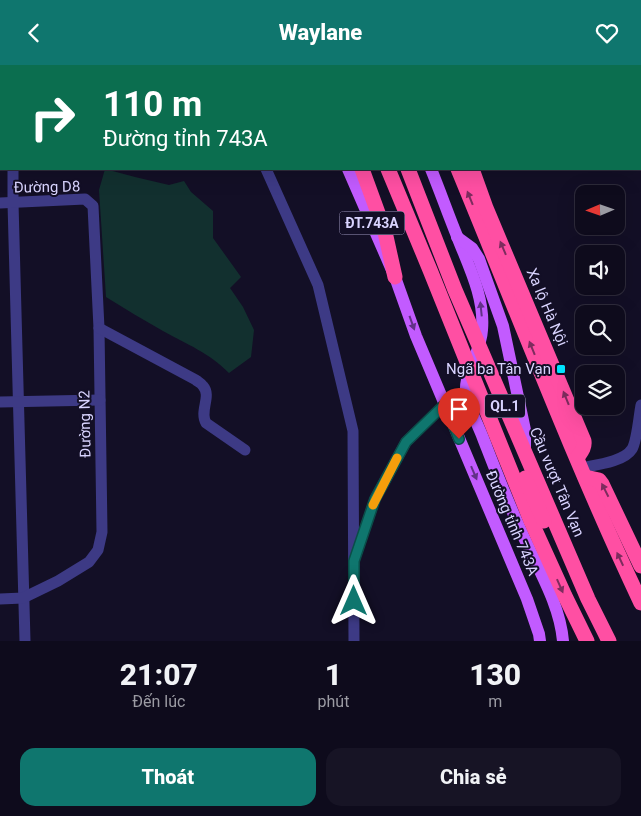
<!DOCTYPE html>
<html lang="vi">
<meta charset="utf-8">
<style>
:root{--surface:#0e0b1c;--page:#171425;--text:#f1f3f6;--muted:#9b9ba3;--line:#2e2b3b;--accent:#0f766e}
body{margin:0;font-family:Roboto,sans-serif;background:var(--page);color:var(--text);height:100vh;display:flex;flex-direction:column;font-size:19px;white-space:nowrap}
*{box-sizing:border-box;margin:0}
p{font-size:16px;color:var(--muted)}
.icon{flex:none;width:28px;height:28px;fill:none;stroke:currentColor;stroke-width:2;stroke-linecap:round;stroke-linejoin:round}
.map{position:relative;height:576px;overflow:hidden}
.panel{display:flex;flex-direction:column;background:var(--surface);flex:1}
.panel>*{flex:none}
.hud{position:absolute;left:0px;top:0px;width:641px;height:105px;box-shadow:0 5px 20px #0002,0 0 0 1px var(--line);background:#0b6e4f;color:#fff;overflow:hidden}
.needle{width:32px;rotate:268deg}
.buttons{position:absolute;left:575px;top:120px;display:grid;gap:10px}
.buttons a{display:grid;place-items:center;width:50px;height:50px;border-radius:10px;background:var(--surface);box-shadow:0 5px 20px #0002,0 0 0 1px var(--line);font-size:25px}
.pin{position:absolute;display:grid;place-items:center;width:42px;height:42px;color:#fff;margin:-51px -21px;border-radius:50% 50% 50% 0;rotate:-45deg;box-shadow:0 0 5px #0007}
.pin .icon{rotate:45deg}
.me{position:absolute;width:55px;margin:-28px;rotate:0deg;stroke-linejoin:round;filter:drop-shadow(0 0 4px #0008)}
.turn{display:flex;align-items:center;gap:18px;height:105px;padding:0 20px;font-size:22px}
.turn .icon{width:65px;height:65px;stroke-width:2.5}
.turn b{display:block;font-size:35px;line-height:42px}
.eta{display:flex;justify-content:space-evenly;align-items:center;height:85px;text-align:center}
.eta b{font-size:30px;font-weight:800;line-height:35px}
.cta{display:flex;gap:10px;margin-top:auto;padding:10px 20px}
.cta a{flex:1;height:58px;border-radius:15px;background:var(--accent);color:#fff;font-size:20px;font-weight:800;line-height:58px;text-align:center}
.cta a+a{background:var(--page);color:var(--text)}
header{display:flex;justify-content:space-between;align-items:center;height:65px;padding:0 20px;background:var(--accent);color:#fff;font-size:22px;font-weight:800}
.map>svg:first-child{display:block}
.green{fill:#12302f}
.lines{fill:none;stroke-linecap:round;stroke-linejoin:round}
.lane{stroke:#3d3a85;stroke-width:5.5}
.street{stroke:#3d3a85;stroke-width:11}
.secondary{stroke:#6f6bff;stroke-width:12}
.primary{stroke:#c25bff;stroke-width:12}
.highway{stroke:#ff4fa3;stroke-width:15}
.highway-bridge{stroke:#ff4fa3;stroke-width:15}
.oneway{fill:#7d2c5e}
.oneway2{fill:#623188}
.route-casing{stroke:#0a4d48;stroke-width:12}
.route{stroke:#0f766e;stroke-width:9}
.slow{stroke:#f59e0b;stroke-width:9}
.poi-dot{fill:#00e5ff;stroke:#130f26;stroke-width:2}
.labels{text-anchor:middle;stroke-width:4;stroke-linejoin:round;paint-order:stroke}
.shield{fill:#130f26;stroke:#9e99be;stroke-width:1}
.shield-label{font-size:14px;font-weight:bold;fill:#d9d4ff}
.street-label{font-size:15px;fill:#d9d4ff;stroke:#130f26}
.poi-label{font-size:15px;fill:#d9d4ff;stroke:#130f26;text-anchor:end}
</style>
<header><svg class="icon" aria-label="back" viewBox="0 0 24 24"><path d="M15 5l-7 7 7 7"/></svg>Waylane<svg class="icon" aria-label="heart" viewBox="0 0 24 24"><path d="M12 20l-8-8c-3-5 5-10 8-4 3-6 11-1 8 4z"/></svg></header>
<div class="map">
<svg width="641" height="576" viewBox="0 0 641 576">
<rect width="100%" height="100%" fill="#130f26"/>
<path class="green" d="M 105,104 L 135,112 L 169,120 L 184,116 L 191,127 L 213,146 L 213,173 L 241,212 L 230,223 L 243,242 L 254,265 L 251,292 L 229,308 C 208,287 188,280 163,266 C 144,255 125,244 106,232 L 99,125 Z"/>
<g class="lines">
<g class="lane">
<path d="M 5,1 L 6,0"/>
<path d="M 0,5 L 1,4"/>
</g>
<g class="street">
<path d="M 217,0 L 218,1"/>
<path d="M 15,1 L 15,0"/>
<path d="M 13,104 L 13,138 L 25,576"/>
<path d="M 266,104 L 318,220 L 353,366 L 354,576"/>
<path d="M 0,138 L 85,134 L 93,141 L 99,263 L 102,467 L 98,485 L 89,497 L 58,516 L 23,533 L 0,534"/>
<path d="M 99,263 L 196,315 C 198,317 201,318 203,321 C 212,331 199,346 206,358 L 245,385"/>
<path d="M 0,337 L 100,335"/>
<path d="M 581,403 C 595,400 624,397 632,384 C 637,376 639,350 641,340"/>
<path d="M 357,487 L 375,434 L 406,377 L 445,339"/>
</g>
<path class="secondary" d="M 482,1 L 485,0"/>
<g class="primary">
<path d="M 283,0 L 284,1"/>
<path d="M 348,104 L 395,212 L 416,271 L 527,534 L 539,569 L 540,576"/>
<path d="M 431,104 C 440,126 448,149 457,171 C 468,200 485,232 482,265 C 481,289 461,310 467,334 C 471,347 478,360 483,373 C 497,409 511,446 528,481 C 542,511 560,542 563,576"/>
<path d="M 457,172 L 472,183 L 479,194 L 503,261 L 525,365 L 525,384"/>
</g>
<g class="highway">
<path d="M 322,0 L 322,1"/>
<path d="M 345,0 L 346,1"/>
<path d="M 358,0 L 359,1"/>
<path d="M 413,0 L 414,1"/>
<path d="M 430,0 L 431,1"/>
<path d="M 362,104 L 385,167 L 395,212"/>
<path d="M 458,104 C 518,249 574,396 641,538"/>
<path d="M 472,104 L 486,143 L 584,376 C 585,383 581,387 577,393"/>
<path d="M 585,412 L 599,415 L 602,419 L 641,501"/>
</g>
<g class="highway-bridge">
<path d="M 388,104 L 430,205 L 531,456 L 565,531 L 587,576"/>
<path d="M 408,104 L 455,225 L 588,534 L 609,576"/>
<path d="M 525,413 L 544,456"/>
</g>
</g>
<defs><path id="oneway-solid" d="M-6-.8H1V-3.2L6.5 0L1 3.2V.8H-6Z" transform="scale(1.25)"/></defs>
<g class="oneway">
<use href="#oneway-solid" transform="translate(470 133) rotate(-112)"/>
<use href="#oneway-solid" transform="translate(503 183) rotate(-113)"/>
<use href="#oneway-solid" transform="translate(532 283) rotate(-112)"/>
<use href="#oneway-solid" transform="translate(566 333) rotate(-112)"/>
<use href="#oneway-solid" transform="translate(605 425) rotate(-117)"/>
<use href="#oneway-solid" transform="translate(620 494) rotate(-115)"/>
<use href="#oneway-solid" transform="translate(560 521) rotate(66)"/>
</g>
<g class="oneway2">
<use href="#oneway-solid" transform="translate(481 244) rotate(-96)"/>
<use href="#oneway-solid" transform="translate(412 258) rotate(70)"/>
<use href="#oneway-solid" transform="translate(474 408) rotate(67)"/>
</g>
<g class="lines">
<defs>
<path id="route" d="M 354,536 L 354,496 L 375,434 L 406,377 L 445,339 L 459,374"/>
</defs>
<use href="#route" class="route-casing"/>
<use href="#route" class="route"/>
<path class="slow" d="M 373,440 L 397,393"/>
</g>
<rect class="poi-dot" x="556" y="299" width="10" height="10" rx="2.5"/>
<g class="labels">
<g class="shield">
<rect x="339.5" y="146.5" width="65" height="23" rx="4"/>
<rect x="485" y="329.5" width="40" height="23" rx="4"/>
</g>
<g class="shield-label">
<text x="372" y="163">ĐT.743A</text>
<text x="505" y="346">QL.1</text>
</g>
<g class="street-label">
<text transform="translate(47 122) rotate(-1)" y="5">Đường D8</text>
<text transform="translate(547 242) rotate(67)" y="5">Xa lộ Hà Nội</text>
<text transform="translate(85 359) rotate(-91)" y="5">Đường N2</text>
<text transform="translate(557 417) rotate(67)" y="5">Cầu vượt Tân Vạn</text>
<text transform="translate(512 458) rotate(67)" y="5">Đường tỉnh 743A</text>
</g>
<g class="poi-label">
<text x="551" y="309">Ngã ba Tân Vạn</text>
</g>
</g>
</svg>
<div class="buttons">
<a><svg class="needle" viewBox="-14 -14 28 28"><path d="M0-13l5 13h-10z" fill="#e53935"/><path d="M0 13l5-13h-10z" fill="#9b9ba3"/></svg></a>
<a><svg class="icon" aria-label="sound" viewBox="0 0 24 24"><path d="M4 9h4l5-4v14l-5-4H4zM17 9q2 3 0 6"/></svg></a>
<a><svg class="icon" aria-label="search" viewBox="0 0 24 24"><circle cx="10" cy="10" r="6"/><path d="M15 15l6 6"/></svg></a>
<a><svg class="icon" aria-label="layers" viewBox="0 0 24 24"><path d="M12 4l9 5-9 5-9-5zM3 14l9 5 9-5"/></svg></a>
</div>
<div class="pin" style="left:459px;top:374px;background:#d93025"><svg class="icon" aria-label="arrive" viewBox="0 0 24 24"><path d="M6 21V4h12l-3 4 3 4H6"/></svg></div>
<svg class="me" style="left:354px;top:536px" viewBox="-20 -20 40 40"><path d="M0-17L14 15 0 8-14 15z" fill="#0f766e" stroke="#fff" stroke-width="4"/></svg>
<div class="hud">
<div class="turn"><svg class="icon" aria-label="right" viewBox="0 0 24 24"><path d="M7 20v-9h11M14 6l5 5-5 5"/></svg><div><b>110 m</b>Đường tỉnh 743A</div></div>
</div>
</div>
<section class="panel">
<div class="eta">
<div><b>21:07</b><p>Đến lúc</p></div>
<div><b>1</b><p>phút</p></div>
<div><b>130</b><p>m</p></div>
</div>
<div class="cta"><a>Thoát</a><a>Chia sẻ</a></div>
</section>
